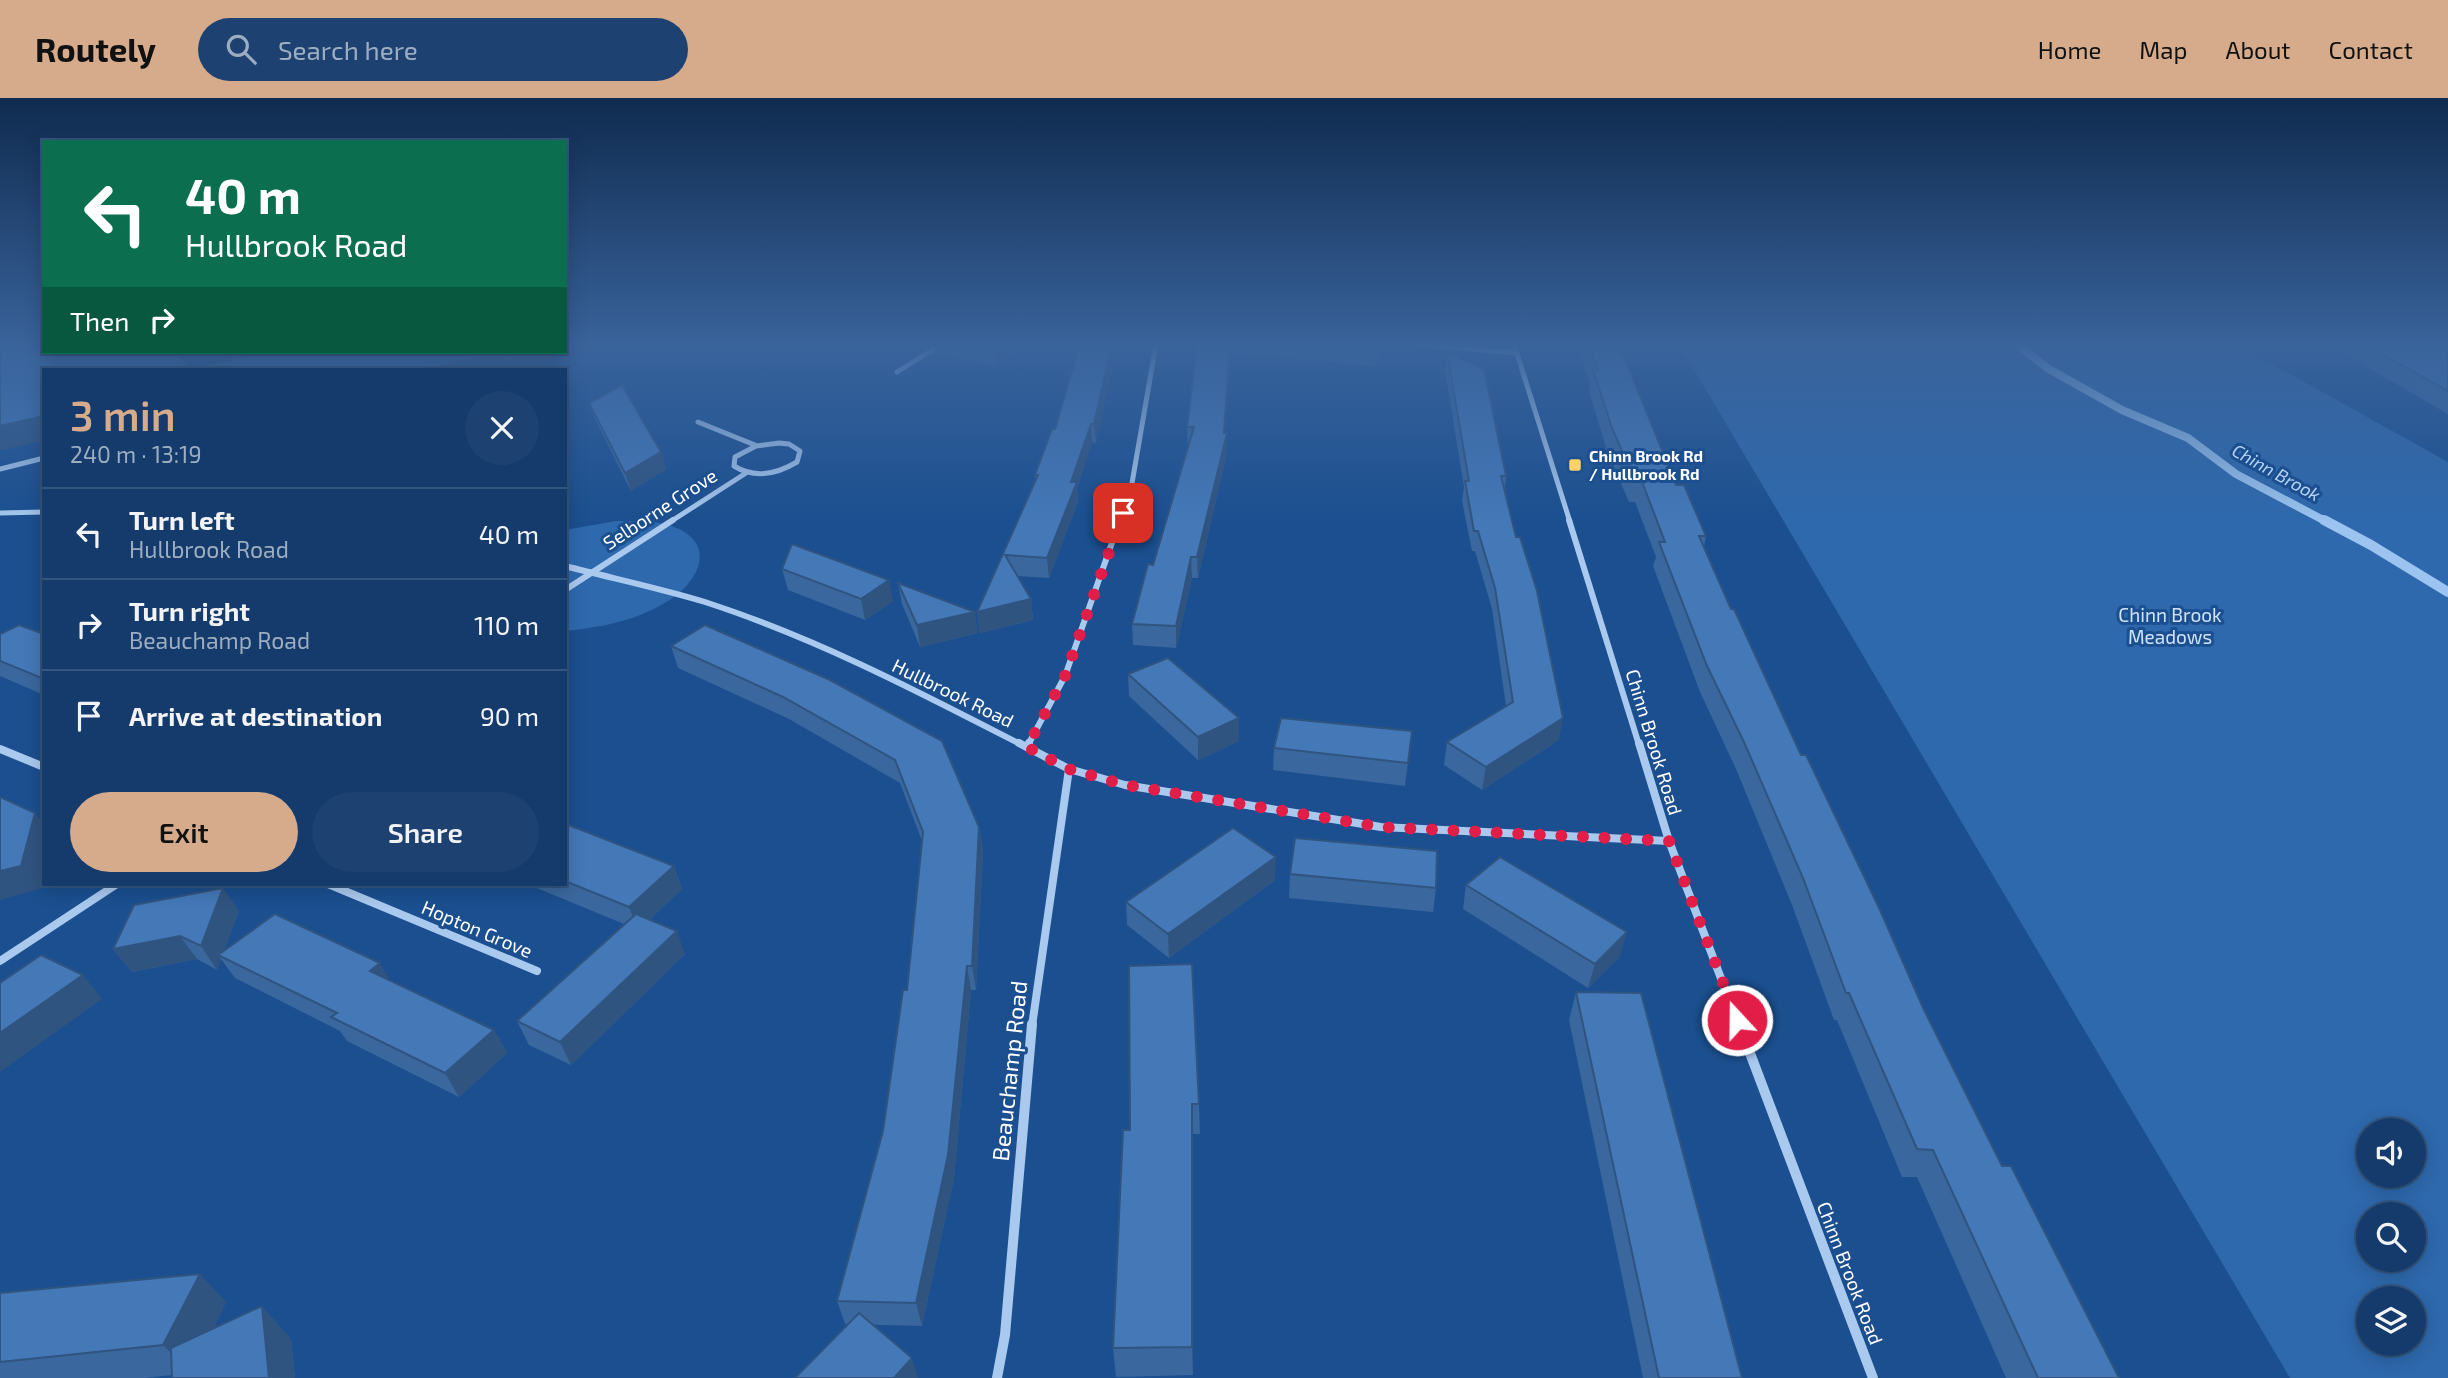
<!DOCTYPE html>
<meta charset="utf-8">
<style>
:root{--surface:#143b6b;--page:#1d4271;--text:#f1f3f6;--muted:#9dadc1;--line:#33557e;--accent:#d6ab8b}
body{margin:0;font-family:"Exo 2",sans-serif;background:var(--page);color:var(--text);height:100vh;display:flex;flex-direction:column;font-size:26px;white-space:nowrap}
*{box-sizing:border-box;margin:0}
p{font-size:23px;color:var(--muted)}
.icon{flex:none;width:38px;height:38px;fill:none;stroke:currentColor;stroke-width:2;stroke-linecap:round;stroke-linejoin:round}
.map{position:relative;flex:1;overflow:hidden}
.sheet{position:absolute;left:42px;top:270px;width:525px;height:518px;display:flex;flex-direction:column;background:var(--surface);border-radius:0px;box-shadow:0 4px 18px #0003,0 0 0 2px var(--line)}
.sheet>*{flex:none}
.hud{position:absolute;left:42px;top:42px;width:525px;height:214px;border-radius:0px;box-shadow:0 4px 18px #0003,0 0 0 2px var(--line);background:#0b6e4f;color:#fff;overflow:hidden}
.buttons{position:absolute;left:2356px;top:1020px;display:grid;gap:14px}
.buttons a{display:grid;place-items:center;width:70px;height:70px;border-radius:50%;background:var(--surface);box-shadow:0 4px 18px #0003,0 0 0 2px var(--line);font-size:35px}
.pin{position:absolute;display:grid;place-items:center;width:60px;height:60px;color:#fff;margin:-30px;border-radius:14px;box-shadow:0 4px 10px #0006}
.me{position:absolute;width:77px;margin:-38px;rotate:339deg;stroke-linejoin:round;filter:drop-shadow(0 0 5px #0008)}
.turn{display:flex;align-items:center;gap:24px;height:147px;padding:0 28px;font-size:32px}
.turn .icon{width:91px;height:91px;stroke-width:2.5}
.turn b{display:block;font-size:49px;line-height:60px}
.then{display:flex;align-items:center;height:66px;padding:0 28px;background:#0003;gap:14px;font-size:26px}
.round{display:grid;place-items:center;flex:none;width:74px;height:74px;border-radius:37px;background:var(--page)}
.overview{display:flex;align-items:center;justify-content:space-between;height:119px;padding:0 28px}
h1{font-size:42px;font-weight:600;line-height:52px;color:var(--accent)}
.cta{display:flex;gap:14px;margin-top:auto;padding:14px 28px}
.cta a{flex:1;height:80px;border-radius:42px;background:var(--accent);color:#111;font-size:28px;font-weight:600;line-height:80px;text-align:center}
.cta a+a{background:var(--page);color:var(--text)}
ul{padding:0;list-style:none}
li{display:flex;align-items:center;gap:21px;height:91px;padding:0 28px;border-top:2px solid var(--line)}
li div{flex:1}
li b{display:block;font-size:26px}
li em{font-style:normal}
header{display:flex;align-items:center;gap:42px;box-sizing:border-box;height:98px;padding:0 35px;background:var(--accent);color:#111}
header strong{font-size:33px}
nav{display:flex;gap:38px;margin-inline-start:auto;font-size:24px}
.search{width:490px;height:63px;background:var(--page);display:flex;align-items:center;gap:18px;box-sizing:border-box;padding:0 24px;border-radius:38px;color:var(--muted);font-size:26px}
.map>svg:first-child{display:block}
.green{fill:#2e69ad;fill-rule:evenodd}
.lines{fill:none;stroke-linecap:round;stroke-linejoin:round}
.stream-far1{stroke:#9cc4f0;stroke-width:8}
.stream{stroke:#9cc4f0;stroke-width:10}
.street-far3{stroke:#a9c9ee;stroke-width:5}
.street-far2{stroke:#a9c9ee;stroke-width:6}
.street-far1{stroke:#a9c9ee;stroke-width:8}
.street{stroke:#a9c9ee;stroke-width:10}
.wall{fill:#3a679d}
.shaded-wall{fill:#305480}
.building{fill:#4478b7;stroke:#305480;stroke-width:2}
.route{stroke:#e11d48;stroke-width:12;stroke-dasharray:0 21.6}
.poi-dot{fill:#ffd166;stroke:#1b4f8f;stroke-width:2.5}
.labels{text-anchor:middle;stroke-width:6;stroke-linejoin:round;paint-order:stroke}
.far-poi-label{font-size:16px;font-weight:bold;fill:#fff;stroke:#1b4f8f;text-anchor:start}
.far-water-label{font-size:18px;font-style:italic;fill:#b5d3f5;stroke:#1b4f8f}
.street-label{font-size:19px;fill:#fff;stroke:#1b4f8f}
.park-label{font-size:19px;fill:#cfe3fa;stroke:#1b4f8f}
.near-street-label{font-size:23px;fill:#fff;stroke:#1b4f8f}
</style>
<header>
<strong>Routely</strong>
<div class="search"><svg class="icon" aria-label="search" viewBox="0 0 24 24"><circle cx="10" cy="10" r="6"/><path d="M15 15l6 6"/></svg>Search here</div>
<nav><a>Home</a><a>Map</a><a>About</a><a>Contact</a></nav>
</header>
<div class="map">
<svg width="2448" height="1280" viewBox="0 0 2448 1280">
<rect width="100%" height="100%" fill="#1b4f8f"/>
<g class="green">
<path d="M 1679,246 L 2236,246 L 2448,364 L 2448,1280 L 2290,1280 ZM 2413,1032 L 2413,1078 L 2368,1078 L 2368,1032 ZM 2368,1116 L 2413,1116 L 2413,1162 L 2368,1162 ZM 2368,1200 L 2413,1200 L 2413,1246 L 2368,1246 Z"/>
<path d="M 616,423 C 632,423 649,422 665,426 C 708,437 710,469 678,496 C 646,521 604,529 565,533 L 565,432 Z"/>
</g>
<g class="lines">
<path class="stream-far1" d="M 2016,246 L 2049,271 L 2122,312 L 2188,340 L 2236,376 L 2327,424"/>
<path class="stream" d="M 2324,422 L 2371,447 L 2448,494"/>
<g class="street-far3">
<path d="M 1414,246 L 1517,255"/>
<path d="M 1514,246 L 1570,424"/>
<path d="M 897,274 L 942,246"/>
<path d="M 698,324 L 755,347"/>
<path d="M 779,345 L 789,346 L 800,353 L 797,364 C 777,376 755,381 734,368 L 735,359 L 756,348 Z"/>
<path d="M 0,371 L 44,360"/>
<path d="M 0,415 L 44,414"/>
<path d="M 670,424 L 746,375"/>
<path d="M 1119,424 L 1131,391 L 1156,246"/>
</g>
<g class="street-far2">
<path d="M 1569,422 L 1639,647"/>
<path d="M 565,468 C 611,480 659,490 705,504 C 816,540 919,594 1022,647"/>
<path d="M 565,492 L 673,422"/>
<path d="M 1028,647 L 1065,578 L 1120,422"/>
</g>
<g class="street-far1">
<path d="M 1019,645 L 1069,671 L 1125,687 L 1381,729 L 1669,743"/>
<path d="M 1639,645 L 1669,743 L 1739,928"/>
<path d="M 1027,649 L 1029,645"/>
<path d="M 0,651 L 44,669"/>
<path d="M 328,786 L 537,873"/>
<path d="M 0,863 L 117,786"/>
<path d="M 1032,928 L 1069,671"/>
</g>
<g class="street">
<path d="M 1739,926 L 1873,1280"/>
<path d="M 997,1280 L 1005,1237 L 1032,926"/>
</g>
</g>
<g class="wall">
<path d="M 883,246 L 934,246 L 920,253 Z"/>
<path d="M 934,246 L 1029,246 L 996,268 L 935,256 Z"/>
<path d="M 1080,246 L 1117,246 L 1096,345 L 1092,344 L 1077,390 L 1078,404 L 1049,480 L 1017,478 L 1031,501 L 1033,522 L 980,535 L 977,514 L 1035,383 L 1035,377 L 1055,331 Z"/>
<path d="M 1197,246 L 1384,246 L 1376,268 L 1230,255 L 1225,335 L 1227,335 L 1227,355 L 1198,480 L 1192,480 L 1176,550 L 1133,547 L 1132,526 L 1153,467 L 1188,348 L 1187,329 Z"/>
<path d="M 1576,246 L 1619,246 L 1676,387 L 1706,438 L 1704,449 L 1731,511 L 1924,912 L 2002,1068 L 2119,1280 L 2006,1280 L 1917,1079 L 1902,1079 L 1837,922 L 1834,922 L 1792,807 L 1736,671 L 1700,594 L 1653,468 L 1656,459 L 1635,404 L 1629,404 L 1607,353 L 1589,293 L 1590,284 Z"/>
<path d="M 2330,246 L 2448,246 L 2448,316 L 2340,253 Z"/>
<path d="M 1447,254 L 1506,378 L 1505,391 L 1559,642 L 1482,692 L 1444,667 L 1447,644 L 1506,608 L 1492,511 L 1475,453 L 1472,453 L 1462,403 L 1464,389 L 1445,272 Z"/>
<path d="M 589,305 L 661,354 L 666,371 L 631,393 L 595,321 Z"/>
<path d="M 782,471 L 893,503 L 865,522 L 788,492 Z"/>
<path d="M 898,485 L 978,535 L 920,549 L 902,506 Z"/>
<path d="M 0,536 L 44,536 L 44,597 L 0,578 Z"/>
<path d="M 671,548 L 830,582 L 979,729 L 983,752 L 976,892 L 971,892 L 954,1080 L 922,1228 L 845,1226 L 837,1203 L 883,1033 L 907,892 L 922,743 L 900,685 L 789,621 L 678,570 Z"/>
<path d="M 1128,576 L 1239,620 L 1239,643 L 1198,662 L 1129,598 Z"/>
<path d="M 1412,633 L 1405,688 L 1273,672 L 1274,650 Z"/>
<path d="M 565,727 L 674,768 L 682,791 L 649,822 L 685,856 L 571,967 L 529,947 L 517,923 L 624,826 L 527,786 L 565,786 Z"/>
<path d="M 1290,776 L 1436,790 L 1433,814 L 1289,800 Z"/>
<path d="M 1275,782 L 1169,860 L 1127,827 L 1126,804 Z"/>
<path d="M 495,786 L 510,786 L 505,790 Z"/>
<path d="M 1466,787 L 1620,858 L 1588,890 L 1463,811 Z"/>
<path d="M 239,813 L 224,852 L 391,883 L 494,932 L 507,955 L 459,999 L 347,943 L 340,933 L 235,880 L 221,861 L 217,872 L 197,861 L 132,874 L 113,851 Z"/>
<path d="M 1129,868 L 1199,1006 L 1200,1036 L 1193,1036 L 1193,1277 L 1116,1279 L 1113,1250 L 1130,1032 Z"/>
<path d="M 1576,894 L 1742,1280 L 1643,1280 L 1569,922 Z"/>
<path d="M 0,1195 L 226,1204 L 213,1231 L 291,1241 L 295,1280 L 172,1280 L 172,1277 L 145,1280 L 0,1280 Z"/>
</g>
<g class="shaded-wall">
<path d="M 565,246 L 621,246 L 518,271 L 434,271 L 433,270 L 499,254 L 565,254 Z"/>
<path d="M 919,246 L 934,246 L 920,253 Z"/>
<path d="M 1005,246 L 1029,246 L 996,268 L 995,253 Z"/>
<path d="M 1112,246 L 1117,246 L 1096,345 L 1094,326 Z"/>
<path d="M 1230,246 L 1230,255 L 1224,347 L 1227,335 L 1227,355 L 1198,480 L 1197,459 L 1224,335 Z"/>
<path d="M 1379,246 L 1384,246 L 1376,268 L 1378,250 Z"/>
<path d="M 432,268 L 433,271 L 418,271 Z"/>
<path d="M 44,318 L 44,342 L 0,353 L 0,328 Z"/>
<path d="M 1091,326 L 1092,344 L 1077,390 L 1078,404 L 1049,480 L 1047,460 Z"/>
<path d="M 661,354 L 666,371 L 631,393 L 625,375 Z"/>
<path d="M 1191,459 L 1192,480 L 1176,550 L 1176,528 Z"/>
<path d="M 889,482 L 893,503 L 865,522 L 861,501 Z"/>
<path d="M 1031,501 L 1033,522 L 980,535 L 977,514 Z"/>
<path d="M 975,514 L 978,535 L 920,549 L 917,527 Z"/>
<path d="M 1239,620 L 1239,643 L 1198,662 L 1198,639 Z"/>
<path d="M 1563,620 L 1559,642 L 1482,692 L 1486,669 Z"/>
<path d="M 35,715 L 44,727 L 44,772 L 39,791 L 0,802 L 0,773 Z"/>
<path d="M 979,729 L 983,752 L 976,892 L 972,868 Z"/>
<path d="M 1276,759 L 1275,782 L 1169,860 L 1168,836 Z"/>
<path d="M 674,768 L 682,791 L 638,832 L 629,809 Z"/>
<path d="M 223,790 L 239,813 L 222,859 L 218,857 L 221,861 L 217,872 L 201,848 Z"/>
<path d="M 677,833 L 685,856 L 571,967 L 560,944 Z"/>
<path d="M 1627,834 L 1620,858 L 1588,890 L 1595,866 Z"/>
<path d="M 180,838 L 197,861 L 132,874 L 113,851 Z"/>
<path d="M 380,865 L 394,889 L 370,873 Z"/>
<path d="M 967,868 L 971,892 L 954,1080 L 922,1228 L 916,1205 Z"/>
<path d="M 83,877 L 102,901 L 0,974 L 0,935 Z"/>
<path d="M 494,932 L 507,955 L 459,999 L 445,975 Z"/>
<path d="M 1192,1006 L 1193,1036 L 1193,1277 L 1192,1249 Z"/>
<path d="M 200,1176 L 226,1204 L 192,1275 L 163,1247 Z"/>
<path d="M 262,1208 L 291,1241 L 295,1280 L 269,1280 Z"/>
<path d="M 912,1260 L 918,1280 L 894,1280 Z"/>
</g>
<g class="building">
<path d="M 0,246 L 44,246 L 44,254 L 177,254 L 190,271 L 263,254 L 384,254 L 387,256 L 395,254 L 499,254 L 433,270 L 432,268 L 418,271 L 44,271 L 44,318 L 0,328 Z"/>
<path d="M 958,246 L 1005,246 L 995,253 Z"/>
<path d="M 1080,246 L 1112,246 L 1094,326 L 1091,326 L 1071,384 L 1077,384 L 1047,460 L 1005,457 L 1031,501 L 977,514 L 1038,377 L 1035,377 L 1052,331 L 1055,331 Z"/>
<path d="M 1197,246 L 1230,246 L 1224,335 L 1227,335 L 1197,459 L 1191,459 L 1176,528 L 1132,526 L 1148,466 L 1153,467 L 1194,329 L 1187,329 Z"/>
<path d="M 1327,246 L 1379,246 L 1378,250 Z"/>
<path d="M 1588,246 L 1619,246 L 1676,387 L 1684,387 L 1706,438 L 1699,438 L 1731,511 L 1734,511 L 1801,657 L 1806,657 L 1880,812 L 1924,912 L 2002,1068 L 2011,1068 L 2119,1280 L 2038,1280 L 1933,1052 L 1917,1051 L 1849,895 L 1846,895 L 1803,780 L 1744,644 L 1707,568 L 1659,444 L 1665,444 L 1641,381 L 1634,381 L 1612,330 L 1593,272 L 1598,272 Z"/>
<path d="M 2364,246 L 2441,246 L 2448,250 L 2448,293 Z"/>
<path d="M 1447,254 L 1484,271 L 1506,378 L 1501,378 L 1516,439 L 1520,439 L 1537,493 L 1563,620 L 1486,669 L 1447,644 L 1513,604 L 1495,490 L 1478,433 L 1474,433 L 1465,383 L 1469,383 Z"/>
<path d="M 622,287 L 661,354 L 625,375 L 589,305 Z"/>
<path d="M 792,446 L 889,482 L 861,501 L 782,471 Z"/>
<path d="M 898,485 L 975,514 L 917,527 Z"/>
<path d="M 19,527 L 44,536 L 44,581 L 0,563 L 0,536 Z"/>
<path d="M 705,527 L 830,582 L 942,643 L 979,729 L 972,868 L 967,868 L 948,1057 L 916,1205 L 837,1203 L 883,1033 L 903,892 L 907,892 L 923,734 L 895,662 L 783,599 L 671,548 Z"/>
<path d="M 1168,560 L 1239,620 L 1198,639 L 1128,576 Z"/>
<path d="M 1281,620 L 1412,633 L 1408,665 L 1274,650 Z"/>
<path d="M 0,699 L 35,715 L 21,768 L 0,773 Z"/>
<path d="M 566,726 L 674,768 L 629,809 L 565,783 L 565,727 Z"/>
<path d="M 1233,730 L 1276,759 L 1168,836 L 1126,804 Z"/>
<path d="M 1295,740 L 1437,753 L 1436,790 L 1290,776 Z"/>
<path d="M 1500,759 L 1627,834 L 1595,866 L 1466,787 Z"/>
<path d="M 223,790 L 201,848 L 180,838 L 113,851 L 134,807 Z"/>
<path d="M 275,816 L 380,865 L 370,873 L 494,932 L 445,975 L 331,919 L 337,915 L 218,857 Z"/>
<path d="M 636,816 L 677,833 L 560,944 L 517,923 Z"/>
<path d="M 41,857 L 83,877 L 0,935 L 0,885 Z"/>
<path d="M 1192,866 L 1199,1006 L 1192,1006 L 1192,1249 L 1113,1250 L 1123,1032 L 1130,1032 L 1129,868 Z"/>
<path d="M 1576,894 L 1641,895 L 1742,1280 L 1659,1280 Z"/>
<path d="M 200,1176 L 163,1247 L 0,1264 L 0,1195 Z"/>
<path d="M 262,1208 L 269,1280 L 172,1280 L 171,1250 Z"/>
<path d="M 859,1215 L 912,1260 L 894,1280 L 795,1280 Z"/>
</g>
<linearGradient id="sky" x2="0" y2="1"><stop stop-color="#0f2b4f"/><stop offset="0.58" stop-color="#39639b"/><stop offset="1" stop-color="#39639b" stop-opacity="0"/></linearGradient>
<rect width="2448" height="425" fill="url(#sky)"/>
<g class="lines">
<path class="route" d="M 1123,415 L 1065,578 L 1027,649 L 1069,671 L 1125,687 L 1381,729 L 1669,743 L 1737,922"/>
</g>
<rect class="poi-dot" x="1568" y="360" width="14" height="14" rx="3.5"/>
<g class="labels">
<g class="far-poi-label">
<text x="1589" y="364">Chinn Brook Rd<tspan x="1589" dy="18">/ Hullbrook Rd</tspan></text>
</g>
<g class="far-water-label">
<text transform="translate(2276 375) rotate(29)" y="6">Chinn Brook</text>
</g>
<g class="street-label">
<text transform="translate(660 411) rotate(-33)" y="7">Selborne Grove</text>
<text transform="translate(953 595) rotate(26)" y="7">Hullbrook Road</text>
<text transform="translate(1654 644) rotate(73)" y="7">Chinn Brook Road</text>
<text transform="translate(477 831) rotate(23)" y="7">Hopton Grove</text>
<text transform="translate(1850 1175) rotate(69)" y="7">Chinn Brook Road</text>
</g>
<g class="park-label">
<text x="2170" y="524">Chinn Brook<tspan x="2170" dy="22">Meadows</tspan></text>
</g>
<g class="near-street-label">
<text transform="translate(1010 973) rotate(-84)" y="8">Beauchamp Road</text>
</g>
</g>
</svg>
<div class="buttons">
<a><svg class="icon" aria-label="sound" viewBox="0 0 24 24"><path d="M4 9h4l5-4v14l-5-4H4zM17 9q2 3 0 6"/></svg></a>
<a><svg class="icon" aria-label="search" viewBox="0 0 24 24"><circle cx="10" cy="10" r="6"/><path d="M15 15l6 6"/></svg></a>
<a><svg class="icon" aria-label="layers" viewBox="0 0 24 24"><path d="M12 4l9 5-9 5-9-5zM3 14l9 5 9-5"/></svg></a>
</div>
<div class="pin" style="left:1123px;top:415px;background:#d93025"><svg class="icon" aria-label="arrive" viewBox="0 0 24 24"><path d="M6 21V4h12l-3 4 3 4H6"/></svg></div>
<svg class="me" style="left:1737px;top:922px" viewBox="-20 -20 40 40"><circle r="17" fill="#e11d48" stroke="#fff" stroke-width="3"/><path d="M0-11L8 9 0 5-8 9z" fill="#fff"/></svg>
<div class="hud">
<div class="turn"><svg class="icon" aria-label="left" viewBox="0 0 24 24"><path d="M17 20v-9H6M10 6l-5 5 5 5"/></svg><div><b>40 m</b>Hullbrook Road</div></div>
<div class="then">Then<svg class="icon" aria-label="right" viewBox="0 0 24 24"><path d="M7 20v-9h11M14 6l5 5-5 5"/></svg></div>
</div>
<section class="sheet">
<div class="overview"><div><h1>3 min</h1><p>240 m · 13:19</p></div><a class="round"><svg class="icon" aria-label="close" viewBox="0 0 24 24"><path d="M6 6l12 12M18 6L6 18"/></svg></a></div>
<ul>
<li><svg class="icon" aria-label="left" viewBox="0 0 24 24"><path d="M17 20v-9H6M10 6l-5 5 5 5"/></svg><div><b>Turn left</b><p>Hullbrook Road</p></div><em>40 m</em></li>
<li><svg class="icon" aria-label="right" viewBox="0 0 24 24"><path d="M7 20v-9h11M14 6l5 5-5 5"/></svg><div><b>Turn right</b><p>Beauchamp Road</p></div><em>110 m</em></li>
<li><svg class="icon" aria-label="arrive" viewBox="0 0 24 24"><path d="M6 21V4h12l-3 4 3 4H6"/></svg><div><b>Arrive at destination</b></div><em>90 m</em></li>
</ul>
<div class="cta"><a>Exit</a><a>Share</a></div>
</section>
</div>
